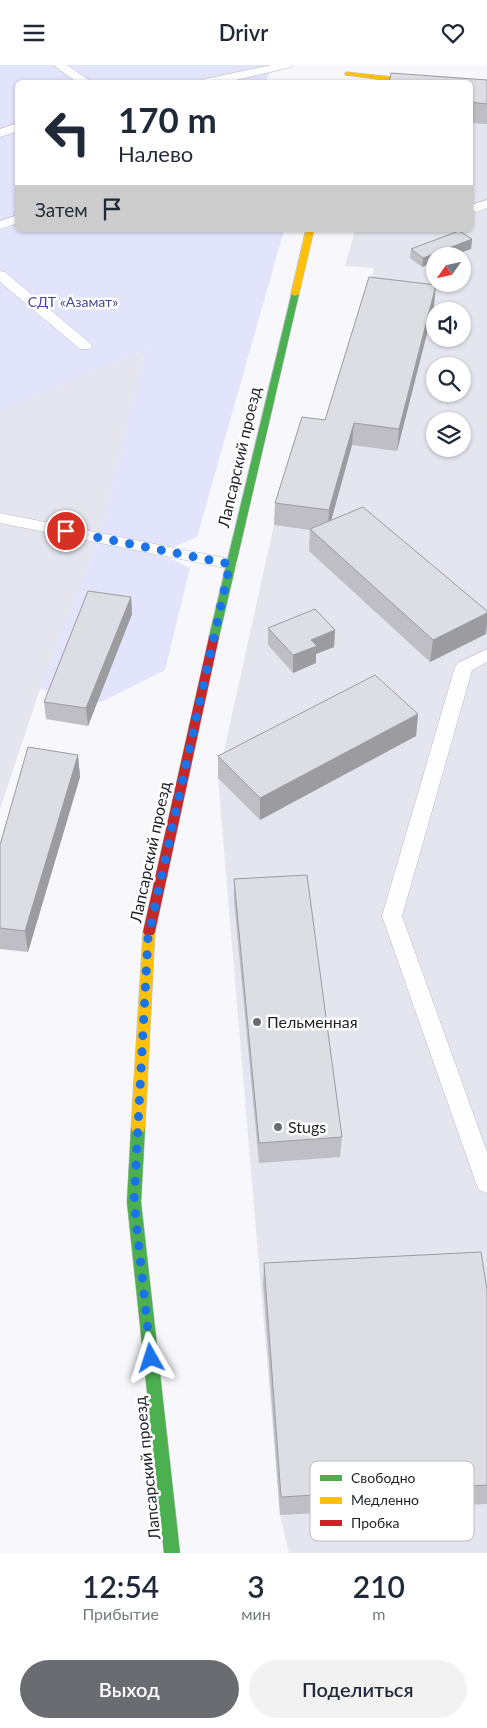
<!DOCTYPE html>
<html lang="ru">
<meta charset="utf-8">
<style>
:root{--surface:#fff;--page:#f2f2f3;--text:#1f2937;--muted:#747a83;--accent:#6b6b72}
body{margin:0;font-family:Lato,sans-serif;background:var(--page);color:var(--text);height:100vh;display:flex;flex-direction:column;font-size:19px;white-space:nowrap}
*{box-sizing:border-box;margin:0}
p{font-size:16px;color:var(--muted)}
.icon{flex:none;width:28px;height:28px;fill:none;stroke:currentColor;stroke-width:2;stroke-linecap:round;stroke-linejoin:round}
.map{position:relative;height:1488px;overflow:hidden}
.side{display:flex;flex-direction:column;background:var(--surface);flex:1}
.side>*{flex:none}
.guide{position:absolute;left:15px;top:15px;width:458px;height:152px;border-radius:8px;box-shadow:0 1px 4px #0004;background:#fff;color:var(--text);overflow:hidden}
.needle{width:32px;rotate:236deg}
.tools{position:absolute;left:426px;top:182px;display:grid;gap:10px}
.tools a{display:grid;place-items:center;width:45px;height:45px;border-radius:50%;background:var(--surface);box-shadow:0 1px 4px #0004;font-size:25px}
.pin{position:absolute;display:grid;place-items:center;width:42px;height:42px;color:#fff;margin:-21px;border:2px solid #fff;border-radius:50%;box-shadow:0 1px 5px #0007}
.me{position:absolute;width:55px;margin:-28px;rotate:354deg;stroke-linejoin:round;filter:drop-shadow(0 0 4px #0008)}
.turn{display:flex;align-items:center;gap:18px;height:105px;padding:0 20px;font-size:22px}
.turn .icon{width:65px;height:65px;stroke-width:2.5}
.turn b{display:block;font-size:35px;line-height:42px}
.then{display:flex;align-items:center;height:48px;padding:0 20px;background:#0003;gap:10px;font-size:19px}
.eta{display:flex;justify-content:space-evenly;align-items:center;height:85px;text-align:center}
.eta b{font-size:30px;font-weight:600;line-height:35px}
.primary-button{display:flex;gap:10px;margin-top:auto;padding:10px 20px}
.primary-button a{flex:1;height:58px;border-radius:30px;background:var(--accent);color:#fff;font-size:20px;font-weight:600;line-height:58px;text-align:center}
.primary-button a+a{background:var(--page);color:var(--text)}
header{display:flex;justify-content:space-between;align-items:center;height:65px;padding:0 20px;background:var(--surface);font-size:22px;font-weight:600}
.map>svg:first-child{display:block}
.built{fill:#e4e5ee;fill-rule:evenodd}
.green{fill:#e2e4fc}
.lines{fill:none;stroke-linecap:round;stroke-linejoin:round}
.lane-casing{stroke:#bcbdc3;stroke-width:1}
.fast-casing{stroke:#bcbdc3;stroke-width:1}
.slow-casing{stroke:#bcbdc3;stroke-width:1}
.jam-casing{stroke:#bcbdc3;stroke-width:1}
.lane{fill:#fefeff;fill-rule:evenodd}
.fast{fill:#4caf50;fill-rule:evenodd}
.slow{fill:#ffc107;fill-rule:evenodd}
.jam{fill:#c62828;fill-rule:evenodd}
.wall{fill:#bebec4}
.shaded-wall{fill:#9b9ba0}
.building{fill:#dddde4;stroke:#9b9ba0}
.route{stroke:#1a73e8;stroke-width:9;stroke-dasharray:0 16.2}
.poi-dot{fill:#6b6b72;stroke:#fff;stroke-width:2}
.labels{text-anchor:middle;stroke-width:5;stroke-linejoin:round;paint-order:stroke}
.far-park-label{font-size:14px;fill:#484799;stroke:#fff}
.street-label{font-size:16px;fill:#1f2028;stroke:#fff}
.poi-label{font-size:16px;fill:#1f2028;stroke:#fff;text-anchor:start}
.key{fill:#fff;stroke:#bcbcbe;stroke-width:1}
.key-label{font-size:14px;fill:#1f2028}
</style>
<header><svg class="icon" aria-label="menu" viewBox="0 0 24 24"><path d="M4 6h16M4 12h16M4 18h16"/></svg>Drivr<svg class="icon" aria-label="heart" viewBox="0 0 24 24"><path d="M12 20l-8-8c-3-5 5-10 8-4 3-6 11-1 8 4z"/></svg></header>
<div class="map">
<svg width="487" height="1488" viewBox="0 0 487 1488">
<rect width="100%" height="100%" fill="#f7f7fc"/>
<g class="built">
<path d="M 470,34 L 487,35 L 487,1488 L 289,1488 L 280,1450 L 218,713 L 274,460 L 324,376 L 367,233 L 374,203 L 345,201 L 355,165 L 470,165 ZM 435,191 L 462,191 L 462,219 L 435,219 ZM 435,246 L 462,246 L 462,274 L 435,274 ZM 435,301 L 462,301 L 462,329 L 435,329 ZM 435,356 L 462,356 L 462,384 L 435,384 Z"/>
<path d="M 146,284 L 99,473 L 40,624 L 0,744 L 0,346 Z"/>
</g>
<path class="green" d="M 0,0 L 272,0 L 266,17 L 18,18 L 18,165 L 284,165 L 197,472 L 159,488 L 190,503 L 165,605 L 101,637 L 40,624 L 99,473 L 146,284 L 0,346 Z"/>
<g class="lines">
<defs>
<g id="lane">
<path d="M 53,0 L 67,0 L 93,18 L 78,18 Z"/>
<path d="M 272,0 L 294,0 L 292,2 L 223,18 L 199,18 L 205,14 Z"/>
<path d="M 18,58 L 18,66 L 0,72 L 0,64 Z"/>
<path d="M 487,135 L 487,143 L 476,147 L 470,144 L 471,140 Z"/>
<path d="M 18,150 L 18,158 L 0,164 L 0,156 Z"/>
<path d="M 0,206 L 5,207 L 90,278 L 92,281 L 90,284 L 80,284 L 0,217 Z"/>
<path d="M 0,448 L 230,494 L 236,495 L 238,499 L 236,503 L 230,504 L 0,458 Z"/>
<path d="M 487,584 L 487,597 L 472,605 L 402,851 L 487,1087 L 487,1128 L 479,1125 L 476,1118 L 382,851 L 455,602 L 458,598 Z"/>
</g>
<g id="fast">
<path d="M 292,227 L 298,227 L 299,229 L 219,572 L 214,575 L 209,572 Z"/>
<path d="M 138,1057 L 143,1059 L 145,1063 L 141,1137 L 180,1488 L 164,1488 L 127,1137 L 131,1063 L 133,1059 Z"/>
</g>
<g id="slow">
<path d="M 347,7 L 431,16 L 434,18 L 407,18 L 345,10 L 345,8 Z"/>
<path d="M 306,165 L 314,165 L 299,229 L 295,231 L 291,229 Z"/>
<path d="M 149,862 L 153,864 L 155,867 L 145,1063 L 143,1067 L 138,1069 L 133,1067 L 131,1063 L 143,867 L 145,864 Z"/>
</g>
<path id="jam" d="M 214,569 L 219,572 L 155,867 L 153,870 L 145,870 L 143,867 L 209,572 Z"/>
</defs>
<use href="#lane" class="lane-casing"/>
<use href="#fast" class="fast-casing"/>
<use href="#slow" class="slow-casing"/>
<use href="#jam" class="jam-casing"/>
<use href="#lane" class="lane"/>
<use href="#fast" class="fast"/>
<use href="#slow" class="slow"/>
<use href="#jam" class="jam"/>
</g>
<g class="wall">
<path d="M 487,15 L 487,59 L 470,58 L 470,18 Z"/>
<path d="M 472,174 L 471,184 L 450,191 L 435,191 L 422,202 L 410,193 L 411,184 Z"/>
<path d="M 434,241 L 397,386 L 352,380 L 331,455 L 487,546 L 487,558 L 486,569 L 430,597 L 309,486 L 310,465 L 274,460 L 275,438 L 325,355 Z"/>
<path d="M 131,532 L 132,549 L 88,661 L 46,654 L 44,637 Z"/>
<path d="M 268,563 L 335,565 L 334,582 L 316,589 L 316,598 L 293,608 L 268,580 Z"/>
<path d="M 418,649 L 416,671 L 260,755 L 218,713 L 218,691 Z"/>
<path d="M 78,690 L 80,712 L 28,887 L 0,884 L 0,780 Z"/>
<path d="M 234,814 L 342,1072 L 340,1092 L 259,1098 L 234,836 Z"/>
<path d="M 264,1198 L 487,1225 L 487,1439 L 280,1450 L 263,1220 Z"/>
</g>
<g class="shaded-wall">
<path d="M 472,174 L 471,184 L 450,191 L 435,191 L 435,197 L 422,202 L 423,193 Z"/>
<path d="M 436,220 L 434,241 L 397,386 L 399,364 Z"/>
<path d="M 354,358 L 352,380 L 328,467 L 329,445 Z"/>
<path d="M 131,532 L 132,549 L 88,661 L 86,643 Z"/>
<path d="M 487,548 L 487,558 L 486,569 L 430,597 L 433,575 Z"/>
<path d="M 335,565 L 334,582 L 316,589 L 316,598 L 293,608 L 293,590 L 311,575 Z"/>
<path d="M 418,649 L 416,671 L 260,755 L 260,733 Z"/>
<path d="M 78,690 L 80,712 L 28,887 L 25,866 Z"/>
</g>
<g class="building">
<path d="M 391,8 L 487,15 L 487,39 L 470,37 L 470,18 L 389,18 Z"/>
<path d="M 459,166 L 472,174 L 423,193 L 411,184 Z"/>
<path d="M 369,212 L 436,220 L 399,364 L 354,358 L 329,445 L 275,438 L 302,352 L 325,355 Z"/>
<path d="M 363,442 L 487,546 L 487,548 L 433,575 L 310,464 Z"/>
<path d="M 88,526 L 131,532 L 86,643 L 44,637 Z"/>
<path d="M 315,544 L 335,565 L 311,575 L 317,581 L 293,590 L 268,563 Z"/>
<path d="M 375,610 L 418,649 L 260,733 L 218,691 Z"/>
<path d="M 28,682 L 78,690 L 25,866 L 0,863 L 0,780 Z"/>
<path d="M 307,810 L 342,1072 L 259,1078 L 234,814 Z"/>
<path d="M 481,1187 L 487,1225 L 487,1420 L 281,1432 L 264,1198 Z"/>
</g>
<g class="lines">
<path class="route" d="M 66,466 L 230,499 L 148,873 L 134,1137 L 151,1293"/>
</g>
<g class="poi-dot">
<circle cx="257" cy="957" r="5"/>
<circle cx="278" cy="1062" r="5"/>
</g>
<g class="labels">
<g class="far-park-label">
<text x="73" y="242">СДТ «Азамат»</text>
</g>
<g class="street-label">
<text transform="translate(239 392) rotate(-77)" y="6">Лапсарский проезд</text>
<text transform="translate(150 787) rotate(-78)" y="6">Лапсарский проезд</text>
<text transform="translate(147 1403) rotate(-96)" y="6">Лапсарский проезд</text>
</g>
<g class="poi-label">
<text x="267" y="963">Пельменная</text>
<text x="288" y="1068">Stugs</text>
</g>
</g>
<rect x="310" y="1396" width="164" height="80" rx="8" class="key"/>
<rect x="320" y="1410" width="22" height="6" fill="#4caf50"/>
<rect x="320" y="1432" width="22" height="7" fill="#ffc107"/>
<rect x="320" y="1455" width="22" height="6" fill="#c62828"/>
<g class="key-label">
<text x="351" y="1418">Свободно</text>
<text x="351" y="1440">Медленно</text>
<text x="351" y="1463">Пробка</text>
</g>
</svg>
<div class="tools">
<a><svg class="needle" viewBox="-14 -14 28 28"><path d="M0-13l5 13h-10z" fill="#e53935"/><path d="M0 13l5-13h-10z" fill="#747a83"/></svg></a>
<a><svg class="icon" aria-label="sound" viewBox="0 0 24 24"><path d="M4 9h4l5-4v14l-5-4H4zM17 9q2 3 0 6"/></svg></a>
<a><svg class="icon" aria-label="search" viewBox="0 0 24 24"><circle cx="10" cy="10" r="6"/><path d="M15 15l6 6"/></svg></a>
<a><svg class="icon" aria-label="layers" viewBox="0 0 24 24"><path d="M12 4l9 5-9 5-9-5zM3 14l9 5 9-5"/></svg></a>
</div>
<div class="pin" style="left:66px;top:466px;background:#d93025"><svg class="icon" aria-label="arrive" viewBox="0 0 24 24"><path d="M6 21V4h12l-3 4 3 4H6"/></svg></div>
<svg class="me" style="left:151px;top:1293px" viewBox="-20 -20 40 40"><path d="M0-17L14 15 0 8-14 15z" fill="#1a73e8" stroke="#fff" stroke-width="4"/></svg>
<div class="guide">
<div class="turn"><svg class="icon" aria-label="left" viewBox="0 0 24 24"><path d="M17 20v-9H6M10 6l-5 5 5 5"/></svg><div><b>170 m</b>Налево</div></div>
<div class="then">Затем<svg class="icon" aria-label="arrive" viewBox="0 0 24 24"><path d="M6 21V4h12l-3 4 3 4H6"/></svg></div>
</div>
</div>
<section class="side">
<div class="eta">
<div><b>12:54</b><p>Прибытие</p></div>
<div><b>3</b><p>мин</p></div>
<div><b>210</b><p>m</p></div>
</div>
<div class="primary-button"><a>Выход</a><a>Поделиться</a></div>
</section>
